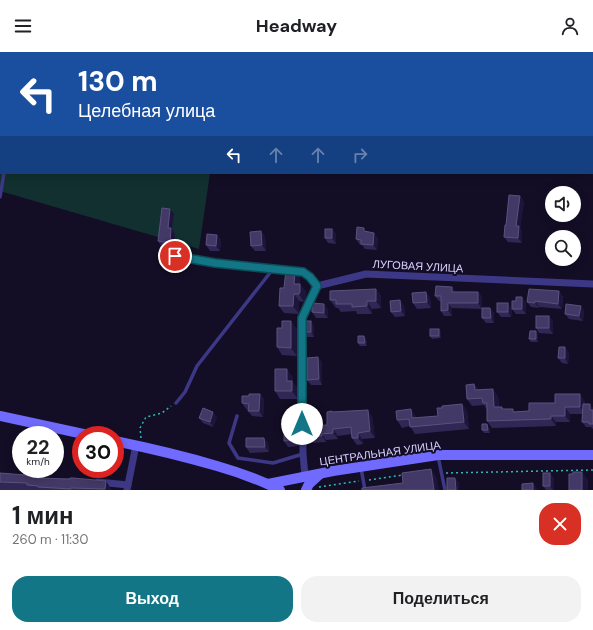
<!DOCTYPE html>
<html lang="ru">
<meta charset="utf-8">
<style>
:root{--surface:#fff;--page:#f2f2f2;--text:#202124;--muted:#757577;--accent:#127686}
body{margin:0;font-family:"DM Sans",sans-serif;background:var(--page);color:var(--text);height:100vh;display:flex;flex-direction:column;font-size:15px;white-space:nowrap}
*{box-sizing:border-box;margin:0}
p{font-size:13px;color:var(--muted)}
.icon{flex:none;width:22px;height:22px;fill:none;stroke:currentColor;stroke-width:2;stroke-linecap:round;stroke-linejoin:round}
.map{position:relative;height:438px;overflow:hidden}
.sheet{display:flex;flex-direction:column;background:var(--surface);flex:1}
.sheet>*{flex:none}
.top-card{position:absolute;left:0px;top:0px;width:593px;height:122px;box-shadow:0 2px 10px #0003;background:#1a4fa0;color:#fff;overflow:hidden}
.buttons{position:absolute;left:545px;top:134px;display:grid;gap:8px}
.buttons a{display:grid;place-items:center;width:36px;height:36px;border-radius:50%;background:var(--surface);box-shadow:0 2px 10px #0003;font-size:20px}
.speed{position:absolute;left:12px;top:374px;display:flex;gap:8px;font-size:20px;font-weight:700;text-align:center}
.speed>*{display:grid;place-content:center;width:52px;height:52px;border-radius:50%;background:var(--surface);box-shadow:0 2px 10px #0003;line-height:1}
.speed small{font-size:10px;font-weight:400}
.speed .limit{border:6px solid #d22;background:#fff;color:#111}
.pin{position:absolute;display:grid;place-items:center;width:34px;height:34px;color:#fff;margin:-17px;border:2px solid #fff;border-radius:50%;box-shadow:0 1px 4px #0007}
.me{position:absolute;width:44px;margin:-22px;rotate:0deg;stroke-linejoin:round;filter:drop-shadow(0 0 3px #0008)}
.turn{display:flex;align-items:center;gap:14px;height:84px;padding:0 12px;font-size:18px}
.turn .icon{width:52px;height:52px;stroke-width:2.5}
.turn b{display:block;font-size:28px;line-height:34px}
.lanes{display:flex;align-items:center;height:38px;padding:0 12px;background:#0003;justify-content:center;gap:20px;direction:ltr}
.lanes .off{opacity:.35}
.round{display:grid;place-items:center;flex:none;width:42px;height:42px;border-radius:16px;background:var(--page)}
.overview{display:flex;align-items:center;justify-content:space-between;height:68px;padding:0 12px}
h1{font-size:24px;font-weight:700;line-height:30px}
.cta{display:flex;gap:8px;margin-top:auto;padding:8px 12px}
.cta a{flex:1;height:46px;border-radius:16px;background:var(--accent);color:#fff;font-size:16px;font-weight:700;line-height:46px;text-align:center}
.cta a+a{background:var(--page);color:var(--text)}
header{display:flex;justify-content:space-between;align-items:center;height:52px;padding:0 12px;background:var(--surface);font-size:18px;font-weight:700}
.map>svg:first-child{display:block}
.green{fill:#11302f}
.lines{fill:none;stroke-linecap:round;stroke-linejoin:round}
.path{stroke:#2cbab5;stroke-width:1.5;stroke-dasharray:2 3;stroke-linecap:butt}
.lane{stroke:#3d3886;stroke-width:3.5}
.street{stroke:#3d3886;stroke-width:7}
.secondary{stroke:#716aff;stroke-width:10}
.wall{fill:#312754}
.shaded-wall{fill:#1d153a}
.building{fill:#433966;stroke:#5a527e}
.route-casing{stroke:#0c4d57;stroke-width:10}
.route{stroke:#127686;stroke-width:7}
.labels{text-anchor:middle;stroke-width:4;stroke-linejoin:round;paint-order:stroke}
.street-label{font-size:11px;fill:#d9d3ff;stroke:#130e26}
</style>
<header><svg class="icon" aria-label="menu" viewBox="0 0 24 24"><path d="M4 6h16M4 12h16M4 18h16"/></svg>Headway<svg class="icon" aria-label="person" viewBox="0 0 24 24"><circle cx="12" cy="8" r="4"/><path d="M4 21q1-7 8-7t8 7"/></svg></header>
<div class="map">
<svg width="593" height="438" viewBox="0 0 593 438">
<rect width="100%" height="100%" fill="#130e26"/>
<path class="green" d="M 0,0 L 228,0 L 228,1 L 1,1 L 1,121 L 210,121 L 199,197 L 0,139 Z"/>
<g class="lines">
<g class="path">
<path d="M 141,386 L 140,376 L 146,365 L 162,361 L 171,354"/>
<path d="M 446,421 L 593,418"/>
<path d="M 369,428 L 403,423"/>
<path d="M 319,435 L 359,429"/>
</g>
<g class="lane">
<path d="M 24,1 L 24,0"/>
<path d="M 0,145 L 4,121"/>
<path d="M 176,351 L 185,340 L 197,314 L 273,217"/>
<path d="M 237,364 L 229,391 L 238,406 L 273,411 L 303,402"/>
<path d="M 438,404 L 445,438"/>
<path d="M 361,416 L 365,438"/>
</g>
<g class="street">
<path d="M 427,0 L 428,1"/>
<path d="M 476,1 L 476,0"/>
<path d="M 592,28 L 593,28"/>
<path d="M 175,204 L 215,211 L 303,220 L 310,225 L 317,234"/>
<path d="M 305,424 L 303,402 L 302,266 L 317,234 L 366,222 L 593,232"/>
<path d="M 98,430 L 128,433 L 127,438"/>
<path d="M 128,433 L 136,393"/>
</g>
<g class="secondary">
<path d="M 0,364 L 88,383"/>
<path d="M 115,389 C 149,396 183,404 217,414 C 238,420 260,428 280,438"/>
<path d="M 268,432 L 333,419 L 438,403 L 593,403"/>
<path d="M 306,438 L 309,432 L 320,422"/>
</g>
</g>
<g class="wall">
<path d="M 524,149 L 520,176 L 522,179 L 522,191 L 508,190 L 504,185 L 506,173 Z"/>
<path d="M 174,162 L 172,177 L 175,182 L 174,196 L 162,195 L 158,189 Z"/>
<path d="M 332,177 L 336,182 L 336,192 L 328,191 L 325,186 Z"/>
<path d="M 261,179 L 265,185 L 266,199 L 255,199 L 251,194 Z"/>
<path d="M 367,180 L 378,186 L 377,198 L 365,197 L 362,193 L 360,193 L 356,187 Z"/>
<path d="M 217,183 L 221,188 L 220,199 L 210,199 L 206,193 Z"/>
<path d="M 295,219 L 300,227 L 300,232 L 306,240 L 305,247 L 304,250 L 299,249 L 299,262 L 284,261 L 279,254 L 284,236 Z"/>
<path d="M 452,235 L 455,240 L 478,240 L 482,245 L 482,257 L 452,256 L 452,264 L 444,264 L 441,259 L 441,249 L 439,249 L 435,244 Z"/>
<path d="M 376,237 L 381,244 L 381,256 L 372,257 L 372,262 L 357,262 L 356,259 L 341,260 L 338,256 L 336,256 L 330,248 Z"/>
<path d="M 559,239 L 563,245 L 562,257 L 539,255 L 539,256 L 531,255 L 527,250 Z"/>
<path d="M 430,245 L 431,256 L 417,257 L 413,251 Z"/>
<path d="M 522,245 L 526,251 L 526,262 L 516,262 L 512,257 L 516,249 Z"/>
<path d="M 400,248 L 404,254 L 405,264 L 395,265 L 391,260 Z"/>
<path d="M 581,254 L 584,259 L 583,269 L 569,267 L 565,262 Z"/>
<path d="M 490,256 L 494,261 L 494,271 L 486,271 L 482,266 Z"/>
<path d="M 328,257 L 328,266 L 316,266 L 312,260 Z"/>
<path d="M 512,257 L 511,265 L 501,265 L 497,260 Z"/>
<path d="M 549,264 L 553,270 L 553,282 L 539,281 L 536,276 Z"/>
<path d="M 311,269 L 314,275 L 314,285 L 307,285 L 303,280 Z"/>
<path d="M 297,277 L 297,304 L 282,303 L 277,295 Z"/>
<path d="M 439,277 L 441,280 L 441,286 L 432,287 L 430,284 Z"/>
<path d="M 538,282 L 538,290 L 531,290 L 529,287 Z"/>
<path d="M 366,286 L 367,294 L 360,294 L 358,291 Z"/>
<path d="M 569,301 L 568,312 L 562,311 L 558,306 Z"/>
<path d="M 318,305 L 322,311 L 322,333 L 311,333 L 307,328 Z"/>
<path d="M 293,325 L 293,331 L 298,337 L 298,347 L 280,347 L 275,339 Z"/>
<path d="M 474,332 L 479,338 L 498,344 L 499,355 L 502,355 L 503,357 L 515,360 L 529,359 L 555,351 L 585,349 L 585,352 L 593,356 L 593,377 L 591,375 L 586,375 L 582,370 L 582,362 L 570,362 L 570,370 L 556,370 L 556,374 L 492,376 L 487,369 L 487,358 L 484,353 L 472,354 L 467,347 Z"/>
<path d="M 260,342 L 264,347 L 263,365 L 252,364 L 248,359 L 249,357 L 246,357 L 242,351 Z"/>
<path d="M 462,352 L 467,359 L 469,377 L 415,382 L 410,374 L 402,376 L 397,368 L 416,364 L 416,366 L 438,364 L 442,356 Z"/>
<path d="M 333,360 L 372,364 L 375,386 L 362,387 L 363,392 L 357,393 L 352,386 L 352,382 L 338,384 L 338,387 L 326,388 L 326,390 L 311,391 L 306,385 L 327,373 Z"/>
<path d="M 217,365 L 213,375 L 203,371 L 199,366 Z"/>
<path d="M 489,375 L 490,381 L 484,381 L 482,378 Z"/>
<path d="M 298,381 L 298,394 L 288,395 L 284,389 Z"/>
<path d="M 264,386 L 268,391 L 269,400 L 250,401 L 246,395 Z"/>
<path d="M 0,421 L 38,424 L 40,426 L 106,429 L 111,437 L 111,438 L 0,438 Z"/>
<path d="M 554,426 L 554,438 L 546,438 L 543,434 Z"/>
</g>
<g class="shaded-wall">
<path d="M 520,144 L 524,149 L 520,176 L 522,179 L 522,191 L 518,186 L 516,174 Z"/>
<path d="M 170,157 L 174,162 L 172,177 L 175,182 L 174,196 L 170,191 L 168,176 Z"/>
<path d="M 332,177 L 336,182 L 336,192 L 332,186 Z"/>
<path d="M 261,179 L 265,185 L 266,199 L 262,193 Z"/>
<path d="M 374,181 L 378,186 L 377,198 L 373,193 Z"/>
<path d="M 217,183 L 221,188 L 220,199 L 216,194 Z"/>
<path d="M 295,219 L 300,227 L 299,239 L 294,232 Z"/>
<path d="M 300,232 L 306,240 L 305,247 L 304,250 L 299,242 Z"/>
<path d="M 452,235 L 456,240 L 452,240 Z"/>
<path d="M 376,237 L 381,244 L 381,256 L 376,249 Z"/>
<path d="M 559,239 L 563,245 L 562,257 L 558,252 Z"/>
<path d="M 426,240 L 430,245 L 431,256 L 427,250 Z"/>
<path d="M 478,240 L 482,245 L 482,257 L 478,251 Z"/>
<path d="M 294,242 L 299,249 L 299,262 L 293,254 Z"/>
<path d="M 522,245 L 526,251 L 526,262 L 522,257 Z"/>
<path d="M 400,248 L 404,254 L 405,264 L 401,259 Z"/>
<path d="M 367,249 L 372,257 L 372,262 L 367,254 Z"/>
<path d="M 535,249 L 539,255 L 539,256 L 535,251 Z"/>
<path d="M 448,251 L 452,256 L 452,264 L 448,258 Z"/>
<path d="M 508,251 L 512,257 L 511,265 L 508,260 Z"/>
<path d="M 324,252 L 328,257 L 328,266 L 324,261 Z"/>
<path d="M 581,254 L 584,259 L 583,269 L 579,264 Z"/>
<path d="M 490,256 L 494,261 L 494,271 L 491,266 Z"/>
<path d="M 549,264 L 553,270 L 553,282 L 549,276 Z"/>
<path d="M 291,269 L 297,277 L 297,304 L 291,296 Z"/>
<path d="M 311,269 L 314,275 L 314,285 L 311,280 Z"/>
<path d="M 439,277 L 441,280 L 441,286 L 439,284 Z"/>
<path d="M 536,279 L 538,282 L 538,290 L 536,287 Z"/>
<path d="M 364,284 L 366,286 L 367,294 L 365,291 Z"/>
<path d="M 565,295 L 569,301 L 568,312 L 565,306 Z"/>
<path d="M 318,305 L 322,311 L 322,333 L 319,327 Z"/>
<path d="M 287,317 L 293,325 L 293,331 L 298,337 L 298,347 L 292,339 L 287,329 Z"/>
<path d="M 474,332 L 479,339 L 475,338 Z"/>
<path d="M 493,337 L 498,344 L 499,362 L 494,355 Z"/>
<path d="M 260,342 L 264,347 L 263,365 L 259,359 Z"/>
<path d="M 580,342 L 585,349 L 585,362 L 580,355 Z"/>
<path d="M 462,352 L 467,359 L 469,377 L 464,370 Z"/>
<path d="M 590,352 L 593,356 L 593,362 L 590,358 Z"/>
<path d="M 565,355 L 570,362 L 570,370 L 565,364 Z"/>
<path d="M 411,357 L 416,364 L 417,373 L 412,366 Z"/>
<path d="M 368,358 L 372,364 L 375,386 L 370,379 Z"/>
<path d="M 213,360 L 217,365 L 213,375 L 210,370 Z"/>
<path d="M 551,364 L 556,370 L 556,374 L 551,367 Z"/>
<path d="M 487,372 L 489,375 L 490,381 L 488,378 Z"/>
<path d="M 294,376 L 298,381 L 298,394 L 294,388 Z"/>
<path d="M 333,377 L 338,384 L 338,387 L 333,381 Z"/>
<path d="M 358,381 L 362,387 L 363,392 L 358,386 Z"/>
<path d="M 321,382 L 326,388 L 326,390 L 322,384 Z"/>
<path d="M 264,386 L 268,391 L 269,400 L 265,395 Z"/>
<path d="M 431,417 L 437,426 L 439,438 L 434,438 Z"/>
<path d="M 582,420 L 588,428 L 588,438 L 582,438 Z"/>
<path d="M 550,421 L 554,426 L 554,438 L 553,438 L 550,434 Z"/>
<path d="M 455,426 L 459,431 L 459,438 L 456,438 Z"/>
<path d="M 106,429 L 111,437 L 111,438 L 106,438 L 105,437 Z"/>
<path d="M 533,431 L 537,437 L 537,438 L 533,438 Z"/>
</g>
<g class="building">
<rect x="592" y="37" width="1" height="16"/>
<path d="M 509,143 L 520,144 L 516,174 L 519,174 L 518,186 L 504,185 L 505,173 L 506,173 Z"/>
<path d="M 162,156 L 170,157 L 168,176 L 171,176 L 170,191 L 158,189 Z"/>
<path d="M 357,175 L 364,176 L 364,179 L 374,181 L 373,193 L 361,192 L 361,188 L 356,187 Z"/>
<rect x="325" y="177" width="7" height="9"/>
<path d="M 261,179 L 262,193 L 251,194 L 250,180 Z"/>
<path d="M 207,182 L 217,183 L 216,194 L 206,193 Z"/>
<path d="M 286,218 L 295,219 L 294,232 L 300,232 L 300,240 L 299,242 L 294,242 L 293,254 L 279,254 L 280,236 L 284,236 Z"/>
<path d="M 436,234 L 452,235 L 452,240 L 478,240 L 478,251 L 448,251 L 448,258 L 441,259 L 441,244 L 435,244 Z"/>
<path d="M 376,237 L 376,249 L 367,249 L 367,254 L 352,255 L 352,252 L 336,252 L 336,248 L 330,248 L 330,239 Z"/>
<path d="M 529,237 L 559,239 L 558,252 L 535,249 L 535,251 L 527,250 Z"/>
<path d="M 426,240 L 427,250 L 413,251 L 412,241 Z"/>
<path d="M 516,245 L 522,245 L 522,257 L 512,257 L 512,249 L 516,249 Z"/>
<path d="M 400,248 L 401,259 L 391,260 L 390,249 Z"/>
<path d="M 312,251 L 324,252 L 324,261 L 312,260 Z"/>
<rect x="497" y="251" width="11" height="9"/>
<path d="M 566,252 L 581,254 L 579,264 L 565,262 Z"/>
<path d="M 482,256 L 490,256 L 491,266 L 482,266 Z"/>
<rect x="536" y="264" width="13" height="12"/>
<path d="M 282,269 L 291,269 L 291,296 L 277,295 L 277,276 L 282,276 Z"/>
<rect x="303" y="269" width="8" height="11"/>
<rect x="430" y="277" width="9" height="7"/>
<path d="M 530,279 L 536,279 L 536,287 L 529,287 Z"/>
<path d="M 358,284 L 364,284 L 365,291 L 358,291 Z"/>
<path d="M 559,295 L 565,295 L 565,306 L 558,306 Z"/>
<path d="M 318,305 L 319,327 L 307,328 L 307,306 Z"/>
<path d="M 275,317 L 287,317 L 287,329 L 292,329 L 292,339 L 275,339 Z"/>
<path d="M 474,332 L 475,338 L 493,337 L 494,355 L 502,355 L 502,357 L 513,357 L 513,360 L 529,359 L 529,351 L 555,351 L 555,342 L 580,342 L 580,355 L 565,355 L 565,364 L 551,364 L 551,367 L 487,369 L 487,351 L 483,351 L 482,346 L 467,347 L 466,333 Z"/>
<path d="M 249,342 L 260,342 L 259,359 L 248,359 L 249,352 L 242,351 L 242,344 L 249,344 Z"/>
<path d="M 462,352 L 464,370 L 410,375 L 409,367 L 397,368 L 396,359 L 411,357 L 412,366 L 438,364 L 437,356 L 442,356 L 442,354 Z"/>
<path d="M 583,352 L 590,352 L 590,358 L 593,358 L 593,372 L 589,372 L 589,370 L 582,370 Z"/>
<path d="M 203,356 L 213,360 L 210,370 L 199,366 Z"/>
<path d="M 368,358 L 370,379 L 358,381 L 358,386 L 352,386 L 351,375 L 333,377 L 333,381 L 321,382 L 322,384 L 306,385 L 305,374 L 327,373 L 327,360 L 332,359 L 332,360 Z"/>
<path d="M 482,372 L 487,372 L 488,378 L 482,378 Z"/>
<path d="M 294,376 L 294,388 L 284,389 L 284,377 Z"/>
<path d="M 246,386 L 264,386 L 265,395 L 246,395 Z"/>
<path d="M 431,417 L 434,438 L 362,438 L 362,436 L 403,431 L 402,421 Z"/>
<path d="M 573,420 L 582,420 L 582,438 L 569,438 L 569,422 L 573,422 Z"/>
<path d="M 0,421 L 38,424 L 38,426 L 70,427 L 70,426 L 73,426 L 106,429 L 105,437 L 71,436 L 71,437 L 38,435 L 38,434 L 27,433 L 27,431 L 0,430 Z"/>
<rect x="543" y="421" width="7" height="13"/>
<path d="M 447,426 L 455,426 L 456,438 L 447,438 Z"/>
<path d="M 533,431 L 533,438 L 522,438 L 522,432 Z"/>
</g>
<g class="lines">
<defs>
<path id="route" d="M 175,204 L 215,211 L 303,220 L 310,225 L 317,234 L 302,266 L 302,372"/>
</defs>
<use href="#route" class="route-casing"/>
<use href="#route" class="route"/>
</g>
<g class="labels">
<g class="street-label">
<text transform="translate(418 214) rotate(3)" y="4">ЛУГОВАЯ УЛИЦА</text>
<text transform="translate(380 401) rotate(-8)" y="4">ЦЕНТРАЛЬНАЯ УЛИЦА</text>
</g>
</g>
</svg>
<div class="buttons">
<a><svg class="icon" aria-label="sound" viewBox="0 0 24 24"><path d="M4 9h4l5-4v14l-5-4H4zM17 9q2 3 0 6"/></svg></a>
<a><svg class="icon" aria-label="search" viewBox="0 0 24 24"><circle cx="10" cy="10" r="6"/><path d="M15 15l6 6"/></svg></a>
</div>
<div class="speed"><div>22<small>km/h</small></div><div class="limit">30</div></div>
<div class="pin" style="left:175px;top:204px;background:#d93025"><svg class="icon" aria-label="arrive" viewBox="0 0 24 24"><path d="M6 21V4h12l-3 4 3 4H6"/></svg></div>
<svg class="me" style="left:302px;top:372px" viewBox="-20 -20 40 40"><circle r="19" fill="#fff"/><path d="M0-13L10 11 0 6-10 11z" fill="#127686"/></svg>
<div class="top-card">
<div class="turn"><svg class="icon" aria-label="left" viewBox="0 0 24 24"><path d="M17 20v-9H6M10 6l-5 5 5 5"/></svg><div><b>130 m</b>Целебная улица</div></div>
<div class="lanes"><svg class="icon" aria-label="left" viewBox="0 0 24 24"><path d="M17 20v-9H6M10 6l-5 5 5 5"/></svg><svg class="icon off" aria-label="ahead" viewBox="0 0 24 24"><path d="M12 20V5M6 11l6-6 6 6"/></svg><svg class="icon off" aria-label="ahead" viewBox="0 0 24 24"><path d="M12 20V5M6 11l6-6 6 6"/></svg><svg class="icon off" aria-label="right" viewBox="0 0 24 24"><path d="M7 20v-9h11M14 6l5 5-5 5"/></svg></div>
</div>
</div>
<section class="sheet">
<div class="overview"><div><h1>1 мин</h1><p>260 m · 11:30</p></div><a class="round" style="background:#d93025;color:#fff"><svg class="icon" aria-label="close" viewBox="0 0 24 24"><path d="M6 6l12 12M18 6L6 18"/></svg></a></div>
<div class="cta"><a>Выход</a><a>Поделиться</a></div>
</section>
